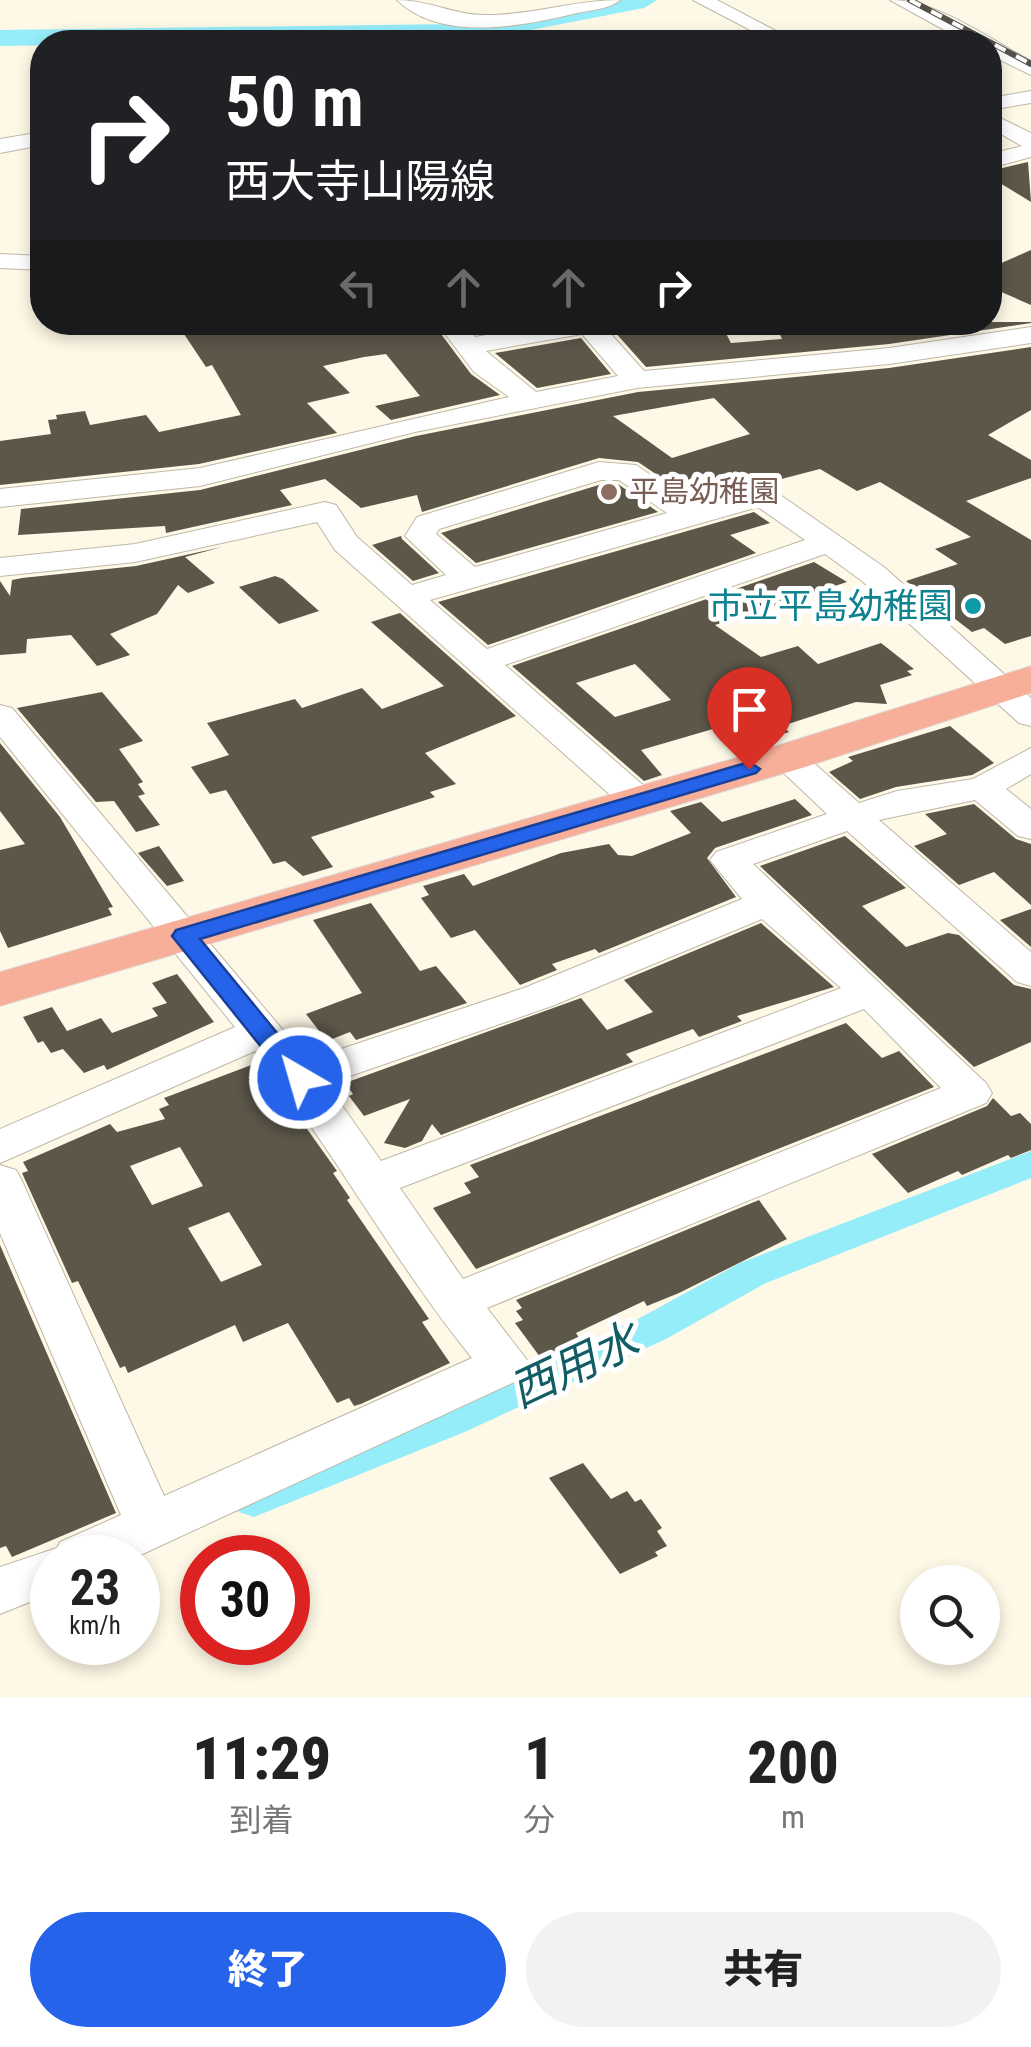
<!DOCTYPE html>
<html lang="ja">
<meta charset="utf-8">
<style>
:root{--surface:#fff;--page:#f2f2f2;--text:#222;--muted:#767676;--accent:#2563eb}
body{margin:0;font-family:"Roboto Condensed","Noto Sans JP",sans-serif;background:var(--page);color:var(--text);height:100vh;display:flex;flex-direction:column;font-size:38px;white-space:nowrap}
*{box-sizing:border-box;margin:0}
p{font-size:32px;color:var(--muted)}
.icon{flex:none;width:55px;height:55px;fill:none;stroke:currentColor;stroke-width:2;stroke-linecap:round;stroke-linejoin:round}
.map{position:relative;height:1697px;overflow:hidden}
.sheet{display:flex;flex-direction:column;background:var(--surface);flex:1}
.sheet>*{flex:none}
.banner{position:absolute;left:30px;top:30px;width:972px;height:305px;border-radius:40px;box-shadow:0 5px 15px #0003;background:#202124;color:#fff;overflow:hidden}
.buttons{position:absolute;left:900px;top:1565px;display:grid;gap:20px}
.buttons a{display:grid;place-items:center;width:100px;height:100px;border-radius:50%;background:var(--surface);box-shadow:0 5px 15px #0003;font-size:50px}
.speed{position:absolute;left:30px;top:1535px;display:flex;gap:20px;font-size:50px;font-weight:700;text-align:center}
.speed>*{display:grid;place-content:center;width:130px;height:130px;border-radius:50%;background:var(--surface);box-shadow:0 5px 15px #0003;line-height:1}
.speed small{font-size:25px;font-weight:400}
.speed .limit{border:15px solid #d22;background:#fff;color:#111}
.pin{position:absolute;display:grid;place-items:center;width:85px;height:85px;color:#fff;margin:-102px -42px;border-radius:50% 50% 50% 0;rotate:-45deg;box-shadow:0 0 10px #0007}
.pin .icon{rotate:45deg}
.me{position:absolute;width:110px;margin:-55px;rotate:322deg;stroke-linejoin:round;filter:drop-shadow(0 0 8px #0008)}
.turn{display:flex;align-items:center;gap:35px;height:210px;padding:0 30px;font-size:45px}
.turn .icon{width:130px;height:130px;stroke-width:2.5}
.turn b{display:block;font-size:70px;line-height:85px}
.lanes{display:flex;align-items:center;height:95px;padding:0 30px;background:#0003;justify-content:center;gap:50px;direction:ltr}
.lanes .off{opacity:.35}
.eta{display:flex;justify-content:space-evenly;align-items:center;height:170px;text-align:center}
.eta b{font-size:60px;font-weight:800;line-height:70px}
.cta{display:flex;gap:20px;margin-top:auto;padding:20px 30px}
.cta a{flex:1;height:115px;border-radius:60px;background:var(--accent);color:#fff;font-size:40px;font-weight:800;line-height:115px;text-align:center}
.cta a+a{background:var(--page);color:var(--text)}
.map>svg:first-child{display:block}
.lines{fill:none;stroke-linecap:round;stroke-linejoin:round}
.canal{fill:#96edfa;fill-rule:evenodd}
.river{fill:#96edfa;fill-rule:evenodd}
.building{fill:#5c5749;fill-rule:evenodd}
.minor-casing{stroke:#beb8a8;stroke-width:2}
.major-casing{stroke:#dedddc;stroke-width:2}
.minor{fill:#fff;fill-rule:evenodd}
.major{fill:#f7af99;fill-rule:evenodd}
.rail-casing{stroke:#555249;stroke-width:6}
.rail{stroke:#fff;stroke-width:4;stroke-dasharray:12;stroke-linecap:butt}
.route{fill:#2563eb;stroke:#184099;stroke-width:2.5}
.education-dot{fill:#8d6e63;stroke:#fff;stroke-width:4}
.culture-dot{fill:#0f9aa8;stroke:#fff;stroke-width:4}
.labels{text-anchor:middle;stroke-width:10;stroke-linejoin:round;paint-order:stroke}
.far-education-label{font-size:30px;fill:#785e54;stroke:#fff;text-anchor:start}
.culture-label{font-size:35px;fill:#0d838f;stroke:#fff;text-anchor:end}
.near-water-label{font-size:45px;font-style:italic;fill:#115c65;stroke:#fff}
</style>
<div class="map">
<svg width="1031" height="1697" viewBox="0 0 1031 1697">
<rect width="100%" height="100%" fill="#fef8e6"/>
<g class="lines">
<path class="canal" d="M 1031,1151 L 1031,1178 L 766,1283 L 666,1339 L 467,1431 L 254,1517 L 239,1512 L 233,1500 L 239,1488 L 439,1409 L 638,1319 L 740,1263 Z"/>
<path class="river" d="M 603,0 L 657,0 L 644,8 L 510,34 L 453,40 L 0,46 L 0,30 L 453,24 Z"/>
</g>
<g class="building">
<path d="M 1028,162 L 1031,202 L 990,177 L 990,171 Z"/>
<path d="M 1031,250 L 1031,305 L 990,287 L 990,268 Z"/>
<path d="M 176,322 L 252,322 L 261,334 L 308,322 L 432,322 L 471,374 L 500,395 L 391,420 L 375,406 L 420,396 L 386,354 L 364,357 L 323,366 L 350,393 L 307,403 L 337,433 L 199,464 L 0,485 L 0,441 L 51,434 L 48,420 L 57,419 L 56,415 L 85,411 L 90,425 L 146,415 L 159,432 L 241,415 L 212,365 L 206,367 Z"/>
<path d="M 606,322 L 720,322 L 731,343 L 782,339 L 774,322 L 1031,322 L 1031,323 L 889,344 L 646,367 Z"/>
<path d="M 581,338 L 611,374 L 537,388 L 495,353 Z"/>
<path d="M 1031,347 L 1031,410 L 988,435 L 1031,460 L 1031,478 L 966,501 L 1031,540 L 1031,636 L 1005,644 L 984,628 L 972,632 L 906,581 L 958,564 L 935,549 L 971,537 L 880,482 L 857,491 L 820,469 L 696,501 L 638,462 L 599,458 L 422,512 L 417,495 L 361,508 L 325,479 L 280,490 L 292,505 L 166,533 L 165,526 L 18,535 L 21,509 L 200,490 L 416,436 L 638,392 L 889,368 ZM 714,398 L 750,434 L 672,458 L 613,416 Z"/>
<path d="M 602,484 L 618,484 L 658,512 L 476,563 L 441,533 Z"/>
<path d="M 754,512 L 770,523 L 730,535 L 756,553 L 488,645 L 438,602 Z"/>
<path d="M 401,536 L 402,539 L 439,573 L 413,581 L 372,545 Z"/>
<path d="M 222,547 L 185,557 L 215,583 L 188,593 L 178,585 L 157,614 L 110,634 L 130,655 L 97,666 L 71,635 L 27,639 L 26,653 L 0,655 L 0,581 L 10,596 L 12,580 L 22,578 L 136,566 Z"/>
<path d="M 814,562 L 847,582 L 715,625 L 761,657 L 798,646 L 818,664 L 881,643 L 914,669 L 907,671 L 912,675 L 880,685 L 887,704 L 856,702 L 782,726 L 789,732 L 750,744 L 730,724 L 641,750 L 662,775 L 644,781 L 512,666 ZM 635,664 L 671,700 L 615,717 L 576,683 Z"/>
<path d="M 275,576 L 283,579 L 319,611 L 279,624 L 239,587 Z"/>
<path d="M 400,613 L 516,716 L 425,753 L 456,784 L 430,792 L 435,797 L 311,837 L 333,867 L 303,876 L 285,861 L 273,864 L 226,790 L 210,794 L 191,767 L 229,755 L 207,723 L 295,699 L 302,708 L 362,688 L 382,709 L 444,686 L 371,622 Z"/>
<path d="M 102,692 L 143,741 L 119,749 L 143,782 L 138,784 L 145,794 L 138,796 L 160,825 L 136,832 L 114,801 L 96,802 L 17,708 Z"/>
<path d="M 950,726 L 994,763 L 972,775 L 896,787 L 860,799 L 829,772 L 853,761 L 848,757 Z"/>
<path d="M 0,743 L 60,817 L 113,907 L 108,908 L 112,915 L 8,948 L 0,931 L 0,850 L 25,844 L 0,811 Z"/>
<path d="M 795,799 L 812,815 L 715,848 L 707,858 L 736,897 L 599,953 L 595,949 L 552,964 L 557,970 L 520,985 L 475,930 L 451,938 L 421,898 L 429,895 L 423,886 L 464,874 L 473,886 L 561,853 L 609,844 L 618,855 L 632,856 L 691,833 L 670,811 L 701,802 L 722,822 Z"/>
<path d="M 974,804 L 1016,839 L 1031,844 L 1031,905 L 994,872 L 959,885 L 914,846 L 947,834 L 925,814 Z"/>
<path d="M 845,836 L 906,888 L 862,906 L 906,947 L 948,933 L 959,935 L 1014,985 L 1031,989 L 1031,1042 L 974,1067 L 760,866 Z"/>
<path d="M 159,846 L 184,881 L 167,886 L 138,853 Z"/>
<path d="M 371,903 L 420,971 L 436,966 L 467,1003 L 356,1040 L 350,1032 L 327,1041 L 306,1014 L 362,993 L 313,920 Z"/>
<path d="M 1031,909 L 1031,947 L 1000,920 Z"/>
<path d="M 761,923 L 834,987 L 737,1016 L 742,1021 L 699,1037 L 693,1029 L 626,1054 L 633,1062 L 441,1135 L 432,1124 L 422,1141 L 405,1148 L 384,1143 L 410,1099 L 364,1116 L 349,1096 L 353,1094 L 345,1083 L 581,998 L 607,1030 L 653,1012 L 624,980 Z"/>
<path d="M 177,974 L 214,1022 L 107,1070 L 104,1065 L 84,1073 L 63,1049 L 51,1053 L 43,1041 L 38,1043 L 23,1017 L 52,1007 L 67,1031 L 101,1018 L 112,1033 L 158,1016 L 152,1008 L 167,1003 L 152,983 Z"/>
<path d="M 846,1023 L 882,1058 L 899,1051 L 934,1087 L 476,1269 L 433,1208 L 471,1193 L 464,1183 L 479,1177 L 470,1165 Z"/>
<path d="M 254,1064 L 264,1079 L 270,1077 L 337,1171 L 333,1173 L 350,1198 L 347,1200 L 429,1319 L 422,1322 L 450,1363 L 361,1404 L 354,1406 L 349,1398 L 337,1403 L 288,1323 L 243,1342 L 235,1325 L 128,1373 L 125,1366 L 120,1368 L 78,1281 L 72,1283 L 22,1173 L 28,1171 L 23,1162 L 110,1124 L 117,1132 L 165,1119 L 159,1109 L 169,1105 L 164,1098 ZM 180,1147 L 203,1186 L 152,1205 L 130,1166 ZM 229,1212 L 262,1265 L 221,1282 L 188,1228 Z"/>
<path d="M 993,1098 L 1011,1116 L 1020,1113 L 1031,1124 L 1031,1150 L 1011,1158 L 1008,1155 L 962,1175 L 958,1171 L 908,1193 L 872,1154 L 987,1106 Z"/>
<path d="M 759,1200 L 787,1239 L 679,1293 L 647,1306 L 644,1301 L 576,1333 L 583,1344 L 543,1361 L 515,1323 L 523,1320 L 516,1311 L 522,1308 L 516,1300 Z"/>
<path d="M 0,1245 L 116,1513 L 12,1557 L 6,1546 L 0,1548 Z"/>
<path d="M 583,1463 L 611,1499 L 627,1491 L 635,1502 L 641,1499 L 662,1528 L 657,1531 L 667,1546 L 655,1552 L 658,1556 L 620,1574 L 549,1478 Z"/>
</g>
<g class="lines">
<defs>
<g id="minor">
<path d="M 397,0 C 429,0 456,16 488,15 C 533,15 575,0 620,0 C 610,9 591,10 577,13 C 524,26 441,43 397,0 Z"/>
<path d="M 693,0 L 717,0 L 797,42 L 773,42 Z"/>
<path d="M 890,0 C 938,0 989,39 1031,61 L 1031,75 L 990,55 L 990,42 L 966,42 Z"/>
<path d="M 1031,91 L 1031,103 L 990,110 L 990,98 Z"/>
<path d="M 990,113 L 1031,133 L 1031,157 L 990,168 L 990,154 L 1022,146 L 990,128 Z"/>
<path d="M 42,132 L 42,145 L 0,153 L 0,139 Z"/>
<path d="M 0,254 L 42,256 L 42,270 L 0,268 Z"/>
<path d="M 436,322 L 463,322 L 475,337 L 558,322 L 600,322 L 644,371 L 889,348 L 1031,327 L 1031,343 L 889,364 L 637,388 L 415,432 L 200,486 L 0,507 L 0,489 L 200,468 L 509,397 L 474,372 ZM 582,334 L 618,376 L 536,392 L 486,351 Z"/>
<path d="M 599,462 L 636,465 L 695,505 L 762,487 L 773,490 L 884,567 L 1031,698 L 1031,726 L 1019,723 L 862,581 L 825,554 L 505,665 L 652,793 L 657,801 L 652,809 L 626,809 L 335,550 L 317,522 L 135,562 L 0,576 L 0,558 L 135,544 L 325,502 L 336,505 L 357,537 L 412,585 L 446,575 L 405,536 L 417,517 ZM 601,480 L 619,480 L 667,513 L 475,567 L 436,534 L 439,529 ZM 758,507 L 805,540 L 487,649 L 430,600 Z"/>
<path d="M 0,705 L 12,708 L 308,1060 L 524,988 L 742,899 L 710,860 L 716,852 L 827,814 L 768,758 L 773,750 L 799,750 L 859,803 L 897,791 L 973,779 L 1031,748 L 1031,774 L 1006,789 L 1031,809 L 1031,839 L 1018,836 L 975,800 L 879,820 L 1031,952 L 1031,986 L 1017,982 L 847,831 L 753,864 L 986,1083 L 992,1093 L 986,1103 L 487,1308 L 530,1364 L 523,1378 L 134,1558 L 52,1558 L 52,1593 L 0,1614 L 0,1567 L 57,1548 L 60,1542 L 121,1515 L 0,1233 L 0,1165 L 16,1170 L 22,1181 L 164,1496 L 472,1358 C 393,1261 334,1149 255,1051 L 0,1163 L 0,1129 L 235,1027 L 0,737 ZM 762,919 L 841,988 L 381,1161 L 327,1084 L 552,1006 ZM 864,1009 L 941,1088 L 463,1279 L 400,1188 Z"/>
</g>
<path id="major" d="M 1031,666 L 1031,693 L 802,768 L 0,1006 L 0,972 L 770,748 Z"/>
</defs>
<use href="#minor" class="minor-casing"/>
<use href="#major" class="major-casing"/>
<use href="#minor" class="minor"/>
<use href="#major" class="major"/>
<defs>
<path id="rail" d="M 910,0 L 1031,64"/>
</defs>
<use href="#rail" class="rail-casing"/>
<use href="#rail" class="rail"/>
</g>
<path class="route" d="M 749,762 L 760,769 L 756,773 L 200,939 L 309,1072 L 313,1078 L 309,1084 L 291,1084 L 172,936 L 176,930 Z"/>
<circle class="education-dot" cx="609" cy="492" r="10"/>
<circle class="culture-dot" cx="973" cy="606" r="10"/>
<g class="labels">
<g class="far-education-label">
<text x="629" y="502">平島幼稚園</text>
</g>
<g class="culture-label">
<text x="953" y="618">市立平島幼稚園</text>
</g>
<g class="near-water-label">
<text transform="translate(574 1365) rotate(-25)" y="16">西用水</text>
</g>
</g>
</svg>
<div class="buttons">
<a><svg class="icon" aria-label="search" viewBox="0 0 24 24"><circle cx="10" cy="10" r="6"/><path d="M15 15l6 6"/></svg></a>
</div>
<div class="speed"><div>23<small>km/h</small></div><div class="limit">30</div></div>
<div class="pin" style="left:749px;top:769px;background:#d93025"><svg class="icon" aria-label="arrive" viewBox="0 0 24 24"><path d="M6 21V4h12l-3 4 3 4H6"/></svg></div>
<svg class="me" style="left:300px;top:1078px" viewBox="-20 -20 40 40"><circle r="17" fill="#2563eb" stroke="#fff" stroke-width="3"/><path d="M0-11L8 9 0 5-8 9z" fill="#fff"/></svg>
<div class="banner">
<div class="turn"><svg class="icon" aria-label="right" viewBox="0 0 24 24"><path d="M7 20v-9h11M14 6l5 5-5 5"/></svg><div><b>50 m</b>西大寺山陽線</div></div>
<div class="lanes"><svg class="icon off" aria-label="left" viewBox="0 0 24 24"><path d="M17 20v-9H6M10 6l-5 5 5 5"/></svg><svg class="icon off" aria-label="ahead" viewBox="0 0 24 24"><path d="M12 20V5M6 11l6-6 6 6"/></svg><svg class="icon off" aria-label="ahead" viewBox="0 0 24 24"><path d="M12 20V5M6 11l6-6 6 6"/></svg><svg class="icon" aria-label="right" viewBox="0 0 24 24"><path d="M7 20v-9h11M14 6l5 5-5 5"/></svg></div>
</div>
</div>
<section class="sheet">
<div class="eta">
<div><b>11:29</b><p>到着</p></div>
<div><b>1</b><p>分</p></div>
<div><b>200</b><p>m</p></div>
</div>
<div class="cta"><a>終了</a><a>共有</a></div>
</section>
